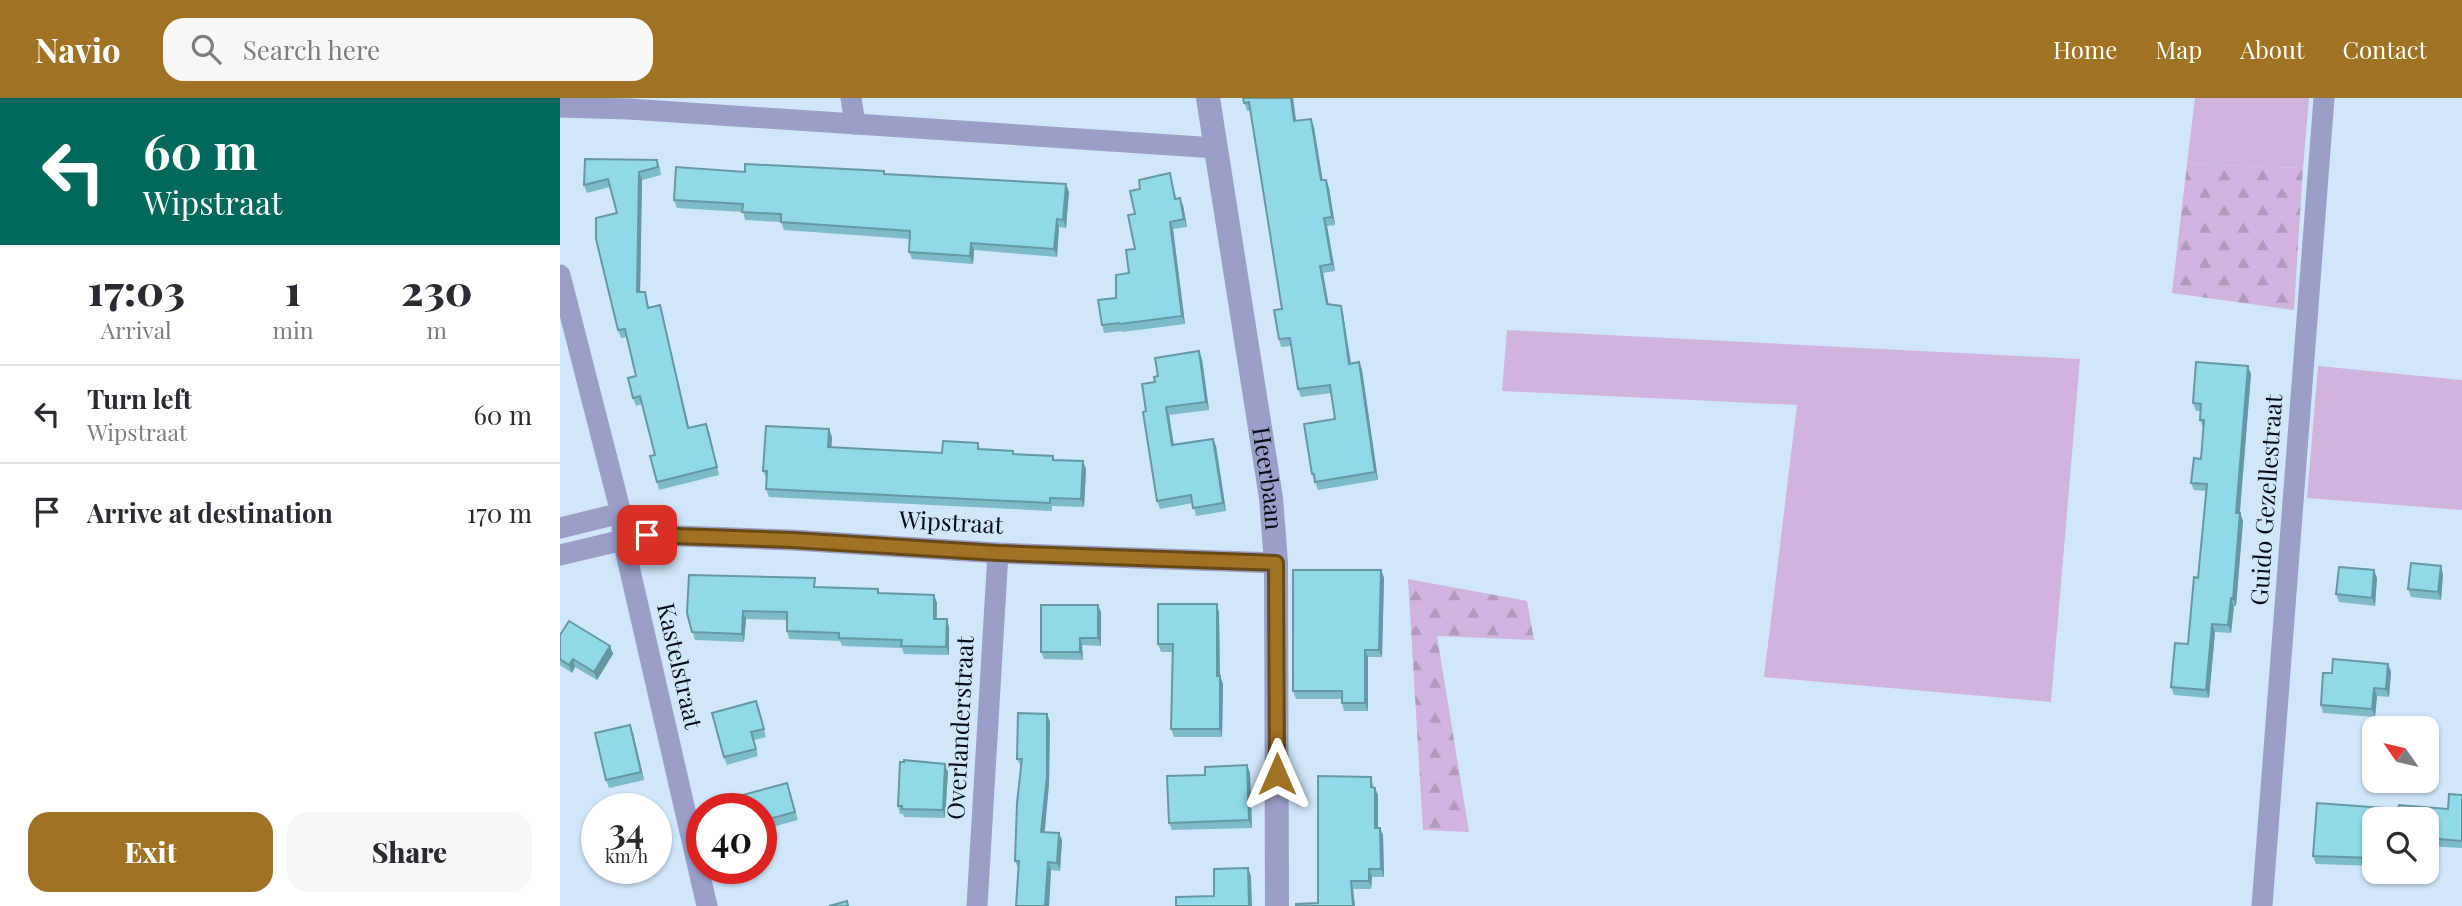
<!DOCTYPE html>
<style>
:root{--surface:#fff;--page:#f7f7f7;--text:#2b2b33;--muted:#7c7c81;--line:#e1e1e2;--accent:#a07224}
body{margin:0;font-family:"Playfair Display",serif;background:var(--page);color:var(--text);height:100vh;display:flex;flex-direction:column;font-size:26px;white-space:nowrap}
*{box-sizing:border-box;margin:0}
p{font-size:23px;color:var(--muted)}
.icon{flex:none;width:38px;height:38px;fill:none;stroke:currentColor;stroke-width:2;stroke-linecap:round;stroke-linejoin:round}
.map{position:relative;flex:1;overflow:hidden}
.details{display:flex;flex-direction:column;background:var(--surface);width:560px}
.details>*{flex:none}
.banner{background:#00695c;color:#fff;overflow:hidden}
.needle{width:46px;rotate:304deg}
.controls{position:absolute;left:1802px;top:618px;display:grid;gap:14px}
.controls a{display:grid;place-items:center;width:77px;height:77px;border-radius:14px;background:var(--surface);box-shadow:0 2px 5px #0004;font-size:35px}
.speed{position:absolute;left:21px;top:695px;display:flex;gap:14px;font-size:35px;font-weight:700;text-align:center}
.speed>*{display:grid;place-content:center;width:91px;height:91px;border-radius:50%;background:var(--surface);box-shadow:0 2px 5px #0004;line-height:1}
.speed small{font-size:18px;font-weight:400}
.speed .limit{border:10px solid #d22;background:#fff;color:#111}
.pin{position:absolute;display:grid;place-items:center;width:60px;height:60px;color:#fff;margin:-30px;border-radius:14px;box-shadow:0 4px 10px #0006}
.me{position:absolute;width:77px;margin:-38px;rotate:0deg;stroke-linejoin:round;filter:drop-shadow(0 0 5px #0008)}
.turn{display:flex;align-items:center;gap:24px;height:147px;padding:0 28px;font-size:32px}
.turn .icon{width:91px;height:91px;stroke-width:2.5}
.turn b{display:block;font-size:49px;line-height:60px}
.eta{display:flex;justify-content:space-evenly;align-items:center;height:119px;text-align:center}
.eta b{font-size:42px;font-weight:800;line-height:49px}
.action{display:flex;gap:14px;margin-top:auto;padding:14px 28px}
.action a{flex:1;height:80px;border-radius:21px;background:var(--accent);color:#fff;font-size:28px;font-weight:800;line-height:80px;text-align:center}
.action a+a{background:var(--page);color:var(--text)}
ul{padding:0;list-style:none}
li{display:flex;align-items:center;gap:21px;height:98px;padding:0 28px;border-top:2px solid var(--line)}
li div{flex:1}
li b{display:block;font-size:26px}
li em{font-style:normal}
header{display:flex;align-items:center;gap:42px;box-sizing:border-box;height:98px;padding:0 35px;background:var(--accent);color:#fff}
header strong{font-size:33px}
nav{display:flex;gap:38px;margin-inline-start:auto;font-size:24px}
.search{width:490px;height:63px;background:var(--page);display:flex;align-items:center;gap:18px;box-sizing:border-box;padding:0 24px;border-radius:21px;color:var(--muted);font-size:26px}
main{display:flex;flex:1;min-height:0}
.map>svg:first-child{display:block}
.grass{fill:#d0b4de}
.forest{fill:url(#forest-firs)}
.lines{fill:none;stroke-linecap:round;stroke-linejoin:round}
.minor{stroke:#9a9ec8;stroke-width:21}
.tertiary{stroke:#9a9ec8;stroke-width:24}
.wall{fill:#7dbbc8}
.shaded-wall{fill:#6698a3}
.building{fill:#91d9e9;stroke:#6698a3;stroke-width:2}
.route-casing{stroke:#684a17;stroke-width:18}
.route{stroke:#a07224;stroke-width:12}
.labels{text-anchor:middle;stroke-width:5;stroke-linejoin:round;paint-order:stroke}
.street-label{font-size:24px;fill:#050d16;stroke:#d0e7fb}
</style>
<header>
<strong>Navio</strong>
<div class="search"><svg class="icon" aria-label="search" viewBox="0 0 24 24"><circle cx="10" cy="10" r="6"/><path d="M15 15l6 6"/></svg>Search here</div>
<nav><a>Home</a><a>Map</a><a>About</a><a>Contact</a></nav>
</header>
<main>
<section class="details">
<div class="banner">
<div class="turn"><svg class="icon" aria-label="left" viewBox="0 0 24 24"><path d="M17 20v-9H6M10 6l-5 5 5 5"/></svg><div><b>60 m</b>Wipstraat</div></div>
</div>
<div class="eta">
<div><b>17:03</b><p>Arrival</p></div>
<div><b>1</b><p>min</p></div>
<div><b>230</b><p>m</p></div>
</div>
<ul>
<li><svg class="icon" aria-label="left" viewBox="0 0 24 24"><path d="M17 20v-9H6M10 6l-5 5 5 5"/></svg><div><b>Turn left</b><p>Wipstraat</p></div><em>60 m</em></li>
<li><svg class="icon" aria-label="arrive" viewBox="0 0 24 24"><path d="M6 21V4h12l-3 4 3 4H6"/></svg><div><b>Arrive at destination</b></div><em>170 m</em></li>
</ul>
<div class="action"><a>Exit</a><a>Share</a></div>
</section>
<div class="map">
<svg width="1902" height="808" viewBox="0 0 1902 808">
<defs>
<pattern id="forest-firs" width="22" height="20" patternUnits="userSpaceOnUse" patternTransform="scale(1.75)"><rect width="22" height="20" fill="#d0b4de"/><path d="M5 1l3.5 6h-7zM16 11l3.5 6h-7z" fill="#b19abe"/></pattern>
</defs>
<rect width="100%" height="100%" fill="#d0e7fb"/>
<g class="grass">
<path d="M 1635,0 L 1749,0 L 1743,70 L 1627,66 Z"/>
<path d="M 947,232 L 1520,261 L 1491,604 L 1204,579 L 1237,307 L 942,293 Z"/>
<path d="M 1758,268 L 1902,282 L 1902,412 L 1747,400 Z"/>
</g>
<g class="forest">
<path d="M 1627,66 L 1743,70 L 1734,212 L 1612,195 Z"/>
<path d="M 848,481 L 967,503 L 974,542 L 877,538 L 909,734 L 863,732 Z"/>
</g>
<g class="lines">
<g class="minor">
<path d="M 291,0 L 295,26"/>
<path d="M 0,9 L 69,11 L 656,50"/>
<path d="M 0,177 L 61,415 L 63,442 L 147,808"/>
<path d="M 0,430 L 61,415"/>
<path d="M 63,436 L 232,442 L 438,455 L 716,465"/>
<path d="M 0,457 L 63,442"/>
<path d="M 417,808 L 438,455"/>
<path d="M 1702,808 L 1764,0"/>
</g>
<path class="tertiary" id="s1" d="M 648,0 L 711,400 L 716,465 L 717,808"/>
</g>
<g class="wall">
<path d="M 683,0 L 733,0 L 736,23 L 754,29 L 762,82 L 766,82 L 769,90 L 775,127 L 767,128 L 775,173 L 763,175 L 768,206 L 783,216 L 791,265 L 799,264 L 802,272 L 818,382 L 758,392 L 752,376 L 775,321 L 771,295 L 741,299 L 738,291 L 731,248 L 721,249 L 719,241 L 722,211 L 691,12 L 687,13 Z"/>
<path d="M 97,62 L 100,70 L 101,77 L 82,82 L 80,194 L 85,194 L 89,209 L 100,207 L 102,215 L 129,330 L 149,334 L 159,377 L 99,392 L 97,384 L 95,357 L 82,306 L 76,308 L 73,300 L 76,278 L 67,239 L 61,240 L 58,232 L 57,115 L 50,89 L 27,95 L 24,87 Z"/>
<path d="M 185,74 L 325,76 L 506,86 L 509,94 L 506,130 L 499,129 L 497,159 L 414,152 L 413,166 L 352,161 L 349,154 L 350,141 L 224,132 L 221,124 L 185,122 L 183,114 L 117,110 L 114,102 Z"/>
<path d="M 610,75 L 616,100 L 623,107 L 627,129 L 613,131 L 625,226 L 562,234 L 562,233 L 544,235 L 542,227 L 569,175 L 575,151 L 580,91 Z"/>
<path d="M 642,261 L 649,312 L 609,317 L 614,347 L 656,348 L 666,413 L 636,418 L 633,405 L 600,411 L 597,403 L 586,313 L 595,284 L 598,278 Z"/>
<path d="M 1691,276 L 1680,415 L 1683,423 L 1676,508 L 1674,508 L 1671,535 L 1655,534 L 1649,600 L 1614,597 L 1611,589 L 1628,546 L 1638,480 L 1646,393 L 1634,392 L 1631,385 L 1641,361 L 1643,330 L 1640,322 L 1641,313 L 1636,313 L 1633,305 Z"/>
<path d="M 272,339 L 271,350 L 382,355 L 418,345 L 420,351 L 453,353 L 455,356 L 493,358 L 494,362 L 526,371 L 524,409 L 492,408 L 492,413 L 209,399 L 206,391 L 206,380 L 203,373 Z"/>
<path d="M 821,472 L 824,480 L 822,559 L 808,559 L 808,613 L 784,613 L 782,605 L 782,601 L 736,601 L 733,593 Z"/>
<path d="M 1883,476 L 1881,502 L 1851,499 L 1848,491 Z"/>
<path d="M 1817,480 L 1815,508 L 1779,504 L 1776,496 Z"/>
<path d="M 257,489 L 320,495 L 374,497 L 377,505 L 377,521 L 389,529 L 389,557 L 344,556 L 342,550 L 282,548 L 280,543 L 229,541 L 227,533 L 227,522 L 186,521 L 184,544 L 135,542 L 127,515 Z"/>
<path d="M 541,514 L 541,548 L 522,547 L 523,562 L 484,561 L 481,554 Z"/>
<path d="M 659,514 L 660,578 L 663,586 L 662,639 L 614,639 L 611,631 L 612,554 L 601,554 L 598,546 Z"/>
<path d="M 0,537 L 50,548 L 53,556 L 37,582 L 15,569 L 12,575 L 0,567 Z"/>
<path d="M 1828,566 L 1831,574 L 1829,599 L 1817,598 L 1815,619 L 1763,615 L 1761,607 L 1772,575 Z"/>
<path d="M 199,611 L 206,639 L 194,642 L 198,658 L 167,667 L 164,659 Z"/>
<path d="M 487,616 L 490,624 L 489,686 L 484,734 L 502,742 L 500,773 L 491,772 L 489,808 L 456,808 L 458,770 L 455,763 L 461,669 L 457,661 Z"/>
<path d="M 73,635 L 84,682 L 49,690 L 46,682 Z"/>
<path d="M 344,664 L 385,666 L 388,674 L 385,720 L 344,719 L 343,716 L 340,716 L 338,708 Z"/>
<path d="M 687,667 L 690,675 L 692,730 L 612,732 L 609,725 L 645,677 Z"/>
<path d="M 811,679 L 814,690 L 815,690 L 818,697 L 818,730 L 823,737 L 824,779 L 812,779 L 811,791 L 793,791 L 795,808 L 736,808 L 758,805 Z"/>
<path d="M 227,685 L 238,722 L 201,732 L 201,710 Z"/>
<path d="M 1889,696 L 1902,697 L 1902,750 L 1867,748 L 1867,721 L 1815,721 L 1815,768 L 1756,766 L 1753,758 L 1757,705 L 1838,711 L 1839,707 L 1888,711 Z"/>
<path d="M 56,770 L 91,770 L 91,773 L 60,782 Z"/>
</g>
<g class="shaded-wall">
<path d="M 731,0 L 733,0 L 737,31 L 734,23 Z"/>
<path d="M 751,21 L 754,29 L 764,90 L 761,82 Z"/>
<path d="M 79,74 L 82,82 L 80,202 L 77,194 Z"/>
<path d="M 766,82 L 769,90 L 775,127 L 772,119 Z"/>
<path d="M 506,86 L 509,94 L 506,130 L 503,122 Z"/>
<path d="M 620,100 L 623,107 L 627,129 L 624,121 Z"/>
<path d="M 764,120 L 767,128 L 775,173 L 772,166 Z"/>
<path d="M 497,121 L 499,129 L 497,159 L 494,151 Z"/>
<path d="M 610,124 L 613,131 L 625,226 L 622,218 Z"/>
<path d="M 411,145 L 414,152 L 413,166 L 410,158 Z"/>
<path d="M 760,168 L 763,175 L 770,214 L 767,206 Z"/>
<path d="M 100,207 L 102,215 L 131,338 L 128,330 Z"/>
<path d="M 781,208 L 783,216 L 792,273 L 789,266 Z"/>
<path d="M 639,253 L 642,261 L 649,312 L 646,304 Z"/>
<path d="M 799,264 L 802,272 L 818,382 L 815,374 Z"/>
<path d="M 1688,268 L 1691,276 L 1679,423 L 1676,415 Z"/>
<path d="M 606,309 L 609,317 L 615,355 L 612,347 Z"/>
<path d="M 146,326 L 149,334 L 159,377 L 157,369 Z"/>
<path d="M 269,331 L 272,339 L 271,357 L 268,349 Z"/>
<path d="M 653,341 L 656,348 L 666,413 L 663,405 Z"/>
<path d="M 523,363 L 526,371 L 524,409 L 521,401 Z"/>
<path d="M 1680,415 L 1683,423 L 1676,508 L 1673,501 Z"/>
<path d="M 1881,468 L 1883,476 L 1881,502 L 1878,494 Z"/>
<path d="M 821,472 L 824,480 L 822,559 L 819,552 Z"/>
<path d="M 1814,472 L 1817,480 L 1815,508 L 1812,500 Z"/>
<path d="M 374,497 L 377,505 L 376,529 L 374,521 Z"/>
<path d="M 1671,500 L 1674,508 L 1671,535 L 1668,527 Z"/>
<path d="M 657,506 L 659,514 L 660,586 L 657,578 Z"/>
<path d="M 538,507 L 541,514 L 541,548 L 538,540 Z"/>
<path d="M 183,513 L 186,521 L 184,544 L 182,536 Z"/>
<path d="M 387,521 L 389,529 L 389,557 L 386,549 Z"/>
<path d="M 1652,526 L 1655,534 L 1649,600 L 1646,592 Z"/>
<path d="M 520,540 L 522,547 L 523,562 L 520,554 Z"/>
<path d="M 50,548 L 53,556 L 37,582 L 34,574 Z"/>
<path d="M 805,552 L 808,559 L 808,613 L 805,605 Z"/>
<path d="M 13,561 L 15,569 L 12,575 L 9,567 Z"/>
<path d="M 1828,566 L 1831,574 L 1829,599 L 1826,591 Z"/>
<path d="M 660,578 L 663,586 L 662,639 L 660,631 Z"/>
<path d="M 1814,590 L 1817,598 L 1815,619 L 1812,611 Z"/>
<path d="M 487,616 L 490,624 L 489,686 L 484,742 L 481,734 Z"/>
<path d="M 70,627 L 73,635 L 84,682 L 81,674 Z"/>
<path d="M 385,666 L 388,674 L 385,720 L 383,712 Z"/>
<path d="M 687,667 L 690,675 L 692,730 L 689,722 Z"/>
<path d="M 815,690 L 818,697 L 818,738 L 815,730 Z"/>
<path d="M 820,730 L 823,737 L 824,779 L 821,771 Z"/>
<path d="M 499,735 L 502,742 L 500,773 L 497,765 Z"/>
<path d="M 488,764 L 491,772 L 489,808 L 485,808 Z"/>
<path d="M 688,770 L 691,778 L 692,808 L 689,808 Z"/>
<path d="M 809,771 L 812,779 L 811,791 L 809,783 Z"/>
<path d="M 791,783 L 793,791 L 795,808 L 793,808 Z"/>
</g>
<g class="building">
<path d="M 683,0 L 731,0 L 734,23 L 751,21 L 761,82 L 766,82 L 772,119 L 764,120 L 772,166 L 760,168 L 767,206 L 781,208 L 789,266 L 799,264 L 815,374 L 755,384 L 754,376 L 752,376 L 744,326 L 775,321 L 770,287 L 738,291 L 730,240 L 719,241 L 714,212 L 722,211 L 689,4 L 684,5 Z"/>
<path d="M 25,61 L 97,62 L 98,69 L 79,74 L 77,194 L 85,194 L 88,210 L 100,207 L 128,330 L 146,326 L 157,369 L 97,384 L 90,358 L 95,357 L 80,298 L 73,300 L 68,280 L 76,278 L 65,231 L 58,232 L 36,141 L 36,120 L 57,115 L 48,81 L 24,87 Z"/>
<path d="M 185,66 L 324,73 L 324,76 L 506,86 L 503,122 L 497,121 L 494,151 L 411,145 L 410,158 L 349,154 L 350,133 L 221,124 L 221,116 L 182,114 L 183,106 L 114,102 L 116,69 L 185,74 Z"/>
<path d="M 610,75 L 615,101 L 620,100 L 624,121 L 610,124 L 622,218 L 560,226 L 559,225 L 542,227 L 538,202 L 556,200 L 556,177 L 569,175 L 566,152 L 575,151 L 568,117 L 575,116 L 570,93 L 580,91 L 579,82 Z"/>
<path d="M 639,253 L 646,304 L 606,309 L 612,347 L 653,341 L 663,405 L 633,410 L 631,397 L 597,403 L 583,314 L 586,313 L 582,286 L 595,284 L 594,279 L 598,278 L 595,260 Z"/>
<path d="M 1636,264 L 1688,268 L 1676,415 L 1680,415 L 1673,501 L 1671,500 L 1668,527 L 1652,526 L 1646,592 L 1611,589 L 1615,545 L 1628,546 L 1634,479 L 1638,480 L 1647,386 L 1631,385 L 1634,360 L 1641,361 L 1644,322 L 1640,322 L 1641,306 L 1633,305 Z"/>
<path d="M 206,328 L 269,331 L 268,349 L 382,355 L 383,343 L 418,345 L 418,351 L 453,353 L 453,356 L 493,358 L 493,362 L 523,363 L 521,401 L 490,400 L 490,405 L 206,391 L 207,373 L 203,373 Z"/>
<path d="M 1851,465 L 1881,468 L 1878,494 L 1848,491 Z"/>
<path d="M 1779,469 L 1814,472 L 1812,500 L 1776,496 Z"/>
<path d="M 733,472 L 821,472 L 819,552 L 805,552 L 805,605 L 782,605 L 782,593 L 733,593 Z"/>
<path d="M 129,477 L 255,480 L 254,489 L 318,491 L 318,495 L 374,497 L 374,521 L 387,521 L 386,549 L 341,548 L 342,542 L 279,540 L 279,535 L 227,533 L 227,514 L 183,513 L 182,536 L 132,534 L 127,515 Z"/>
<path d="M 598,506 L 657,506 L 657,578 L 660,578 L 660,631 L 611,631 L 613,546 L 598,546 Z"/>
<path d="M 481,507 L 538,507 L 538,540 L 520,540 L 520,554 L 481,554 Z"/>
<path d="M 9,523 L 50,548 L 34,574 L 13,561 L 9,567 L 0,561 L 0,537 Z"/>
<path d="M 1773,561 L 1828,566 L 1826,591 L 1814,590 L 1812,611 L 1761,607 L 1763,575 L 1772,575 Z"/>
<path d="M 196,603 L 204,631 L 191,634 L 196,651 L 164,659 L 152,615 Z"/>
<path d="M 458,615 L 487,616 L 487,678 L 481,734 L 499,735 L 497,765 L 488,764 L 485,808 L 456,808 L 459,763 L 455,763 L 457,705 L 462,661 L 457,661 Z"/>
<path d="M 70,627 L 81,674 L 46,682 L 35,635 Z"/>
<path d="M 344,662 L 385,666 L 383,712 L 342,711 L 342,708 L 338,708 L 340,664 L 344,664 Z"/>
<path d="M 687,667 L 689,722 L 609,725 L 607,678 L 645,677 L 645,669 Z"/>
<path d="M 758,678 L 811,679 L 811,689 L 815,690 L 815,730 L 820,730 L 821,771 L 809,771 L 809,783 L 791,783 L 793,808 L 736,808 L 736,806 L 758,805 Z"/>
<path d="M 227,685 L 235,714 L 201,723 L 201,710 L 174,710 L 172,700 Z"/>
<path d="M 1889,696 L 1902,697 L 1902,743 L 1867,740 L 1867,721 L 1815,721 L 1815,760 L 1753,758 L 1757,705 L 1838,711 L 1839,707 L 1888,711 Z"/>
<path d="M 56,770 L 73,770 L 57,774 Z"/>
<path d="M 688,770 L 689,808 L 616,808 L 616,799 L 654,798 L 654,771 Z"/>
<path d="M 287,803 L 288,808 L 269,808 Z"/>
</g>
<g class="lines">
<defs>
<path id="route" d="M 87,437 L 232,442 L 438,455 L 716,465 L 717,676"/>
</defs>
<use href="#route" class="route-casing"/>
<use href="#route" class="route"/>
</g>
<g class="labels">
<g class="street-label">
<text dy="8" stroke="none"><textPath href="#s1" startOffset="385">Heerbaan</textPath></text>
<text transform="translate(1707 402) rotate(-86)" y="8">Guido Gezellestraat</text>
<text transform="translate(391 425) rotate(3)" y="8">Wipstraat</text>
<text transform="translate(119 568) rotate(77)" y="8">Kastelstraat</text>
<text transform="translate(401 630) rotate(-87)" y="8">Overlanderstraat</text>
</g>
</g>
</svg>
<div class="controls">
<a><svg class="needle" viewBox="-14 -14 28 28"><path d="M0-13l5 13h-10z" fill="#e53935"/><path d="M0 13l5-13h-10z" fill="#7c7c81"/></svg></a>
<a><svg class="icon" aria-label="search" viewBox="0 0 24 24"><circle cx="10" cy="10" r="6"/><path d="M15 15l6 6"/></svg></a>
</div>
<div class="speed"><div>34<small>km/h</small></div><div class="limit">40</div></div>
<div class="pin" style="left:87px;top:437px;background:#d93025"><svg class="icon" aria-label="arrive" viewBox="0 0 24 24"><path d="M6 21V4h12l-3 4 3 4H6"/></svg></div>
<svg class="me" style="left:717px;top:676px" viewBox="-20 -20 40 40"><path d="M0-17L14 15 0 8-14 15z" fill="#a07224" stroke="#fff" stroke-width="4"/></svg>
</div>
</main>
